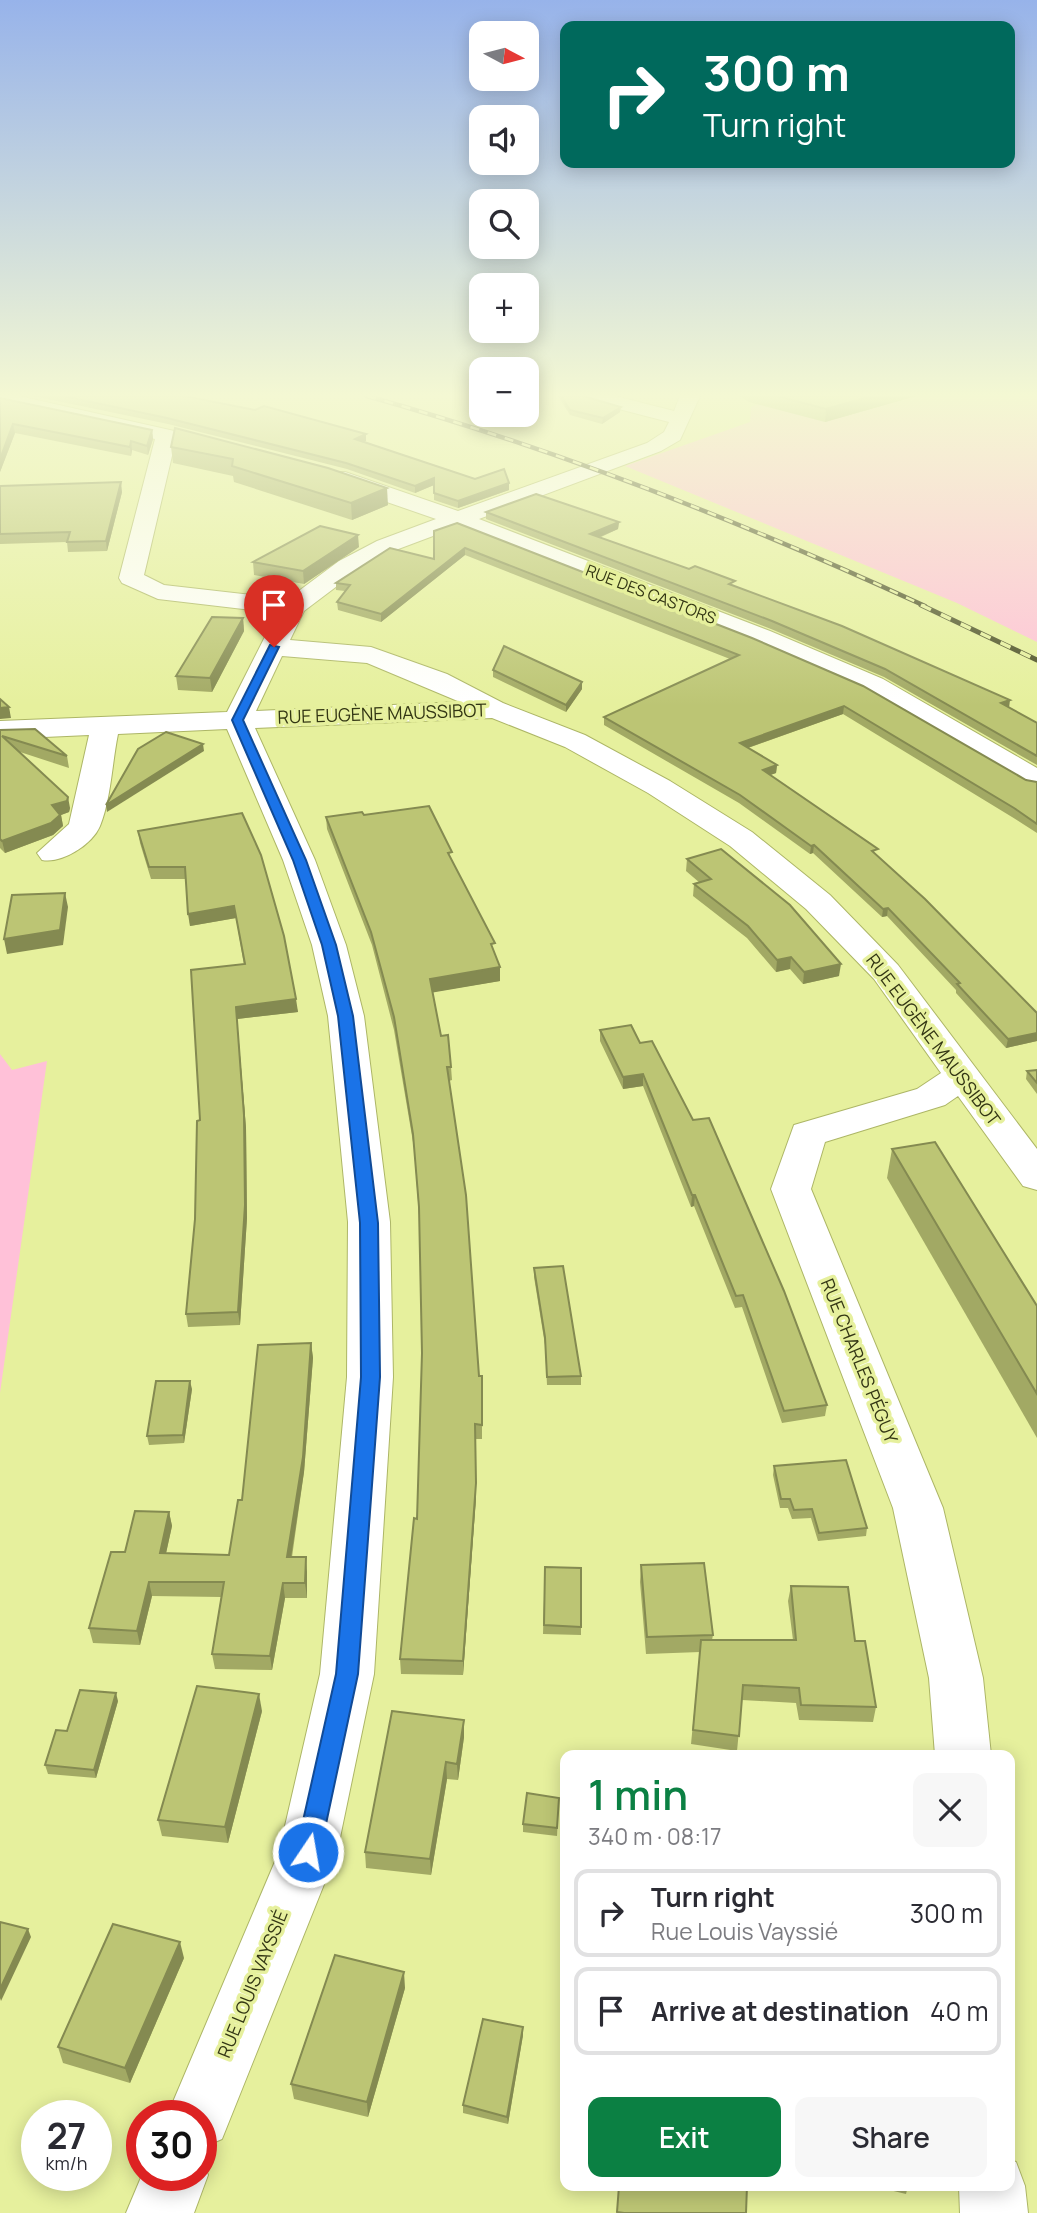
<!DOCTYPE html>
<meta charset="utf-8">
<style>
:root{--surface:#fff;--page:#f7f7f7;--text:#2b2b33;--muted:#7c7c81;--line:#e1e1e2;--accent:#0b8043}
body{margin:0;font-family:Manrope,sans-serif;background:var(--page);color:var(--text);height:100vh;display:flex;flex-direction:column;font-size:26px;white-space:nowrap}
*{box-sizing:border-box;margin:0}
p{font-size:23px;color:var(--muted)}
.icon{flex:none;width:38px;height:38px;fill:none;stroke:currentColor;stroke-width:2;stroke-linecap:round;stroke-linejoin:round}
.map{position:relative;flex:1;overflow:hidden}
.drawer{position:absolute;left:560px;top:1750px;width:455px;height:441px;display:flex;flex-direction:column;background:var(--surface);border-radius:14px;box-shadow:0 4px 18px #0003}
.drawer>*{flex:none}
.guide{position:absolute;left:560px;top:21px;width:455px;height:147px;border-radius:14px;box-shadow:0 4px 18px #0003;background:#00695c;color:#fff;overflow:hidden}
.needle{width:46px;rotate:97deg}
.tools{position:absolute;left:469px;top:21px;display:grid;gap:14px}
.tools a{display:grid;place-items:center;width:70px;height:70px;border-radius:14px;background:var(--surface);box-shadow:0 4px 18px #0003;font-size:35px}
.speed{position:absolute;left:21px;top:2100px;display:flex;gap:14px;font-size:35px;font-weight:700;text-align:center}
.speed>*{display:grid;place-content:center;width:91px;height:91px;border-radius:50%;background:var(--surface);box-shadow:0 4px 18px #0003;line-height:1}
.speed small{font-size:18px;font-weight:400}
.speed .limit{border:10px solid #d22;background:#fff;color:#111}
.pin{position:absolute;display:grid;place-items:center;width:60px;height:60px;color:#fff;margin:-72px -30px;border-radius:50% 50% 50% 0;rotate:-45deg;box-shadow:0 0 7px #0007}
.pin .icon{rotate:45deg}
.me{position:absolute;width:77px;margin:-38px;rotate:12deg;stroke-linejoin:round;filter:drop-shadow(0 0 5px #0008)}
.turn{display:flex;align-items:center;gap:24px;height:147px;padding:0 28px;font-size:32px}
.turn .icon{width:91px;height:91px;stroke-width:2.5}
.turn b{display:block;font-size:49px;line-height:60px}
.round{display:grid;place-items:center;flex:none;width:74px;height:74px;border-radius:14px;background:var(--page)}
.summary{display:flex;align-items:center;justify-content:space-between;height:119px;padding:0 28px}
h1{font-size:42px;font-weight:600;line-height:52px;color:var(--accent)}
.action{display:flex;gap:14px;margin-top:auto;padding:14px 28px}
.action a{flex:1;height:80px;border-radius:14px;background:var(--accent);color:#fff;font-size:28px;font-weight:600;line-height:80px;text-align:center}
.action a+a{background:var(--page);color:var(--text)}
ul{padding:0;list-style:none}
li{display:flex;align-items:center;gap:21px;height:88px;margin:0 14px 10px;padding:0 14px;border:4px solid var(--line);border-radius:14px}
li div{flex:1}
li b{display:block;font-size:26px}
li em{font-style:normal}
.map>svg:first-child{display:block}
.green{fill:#ffc1d8}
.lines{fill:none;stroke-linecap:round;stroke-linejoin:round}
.street-casing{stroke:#adb666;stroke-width:2}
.street{fill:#fff;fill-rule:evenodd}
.rail-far1-casing{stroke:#494d25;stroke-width:4.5}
.rail-casing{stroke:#494d25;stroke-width:5}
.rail-far1{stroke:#e6f09d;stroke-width:2.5;stroke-dasharray:9;stroke-linecap:butt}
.rail{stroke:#e6f09d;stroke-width:3.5;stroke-dasharray:11;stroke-linecap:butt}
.wall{fill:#a2a964}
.shaded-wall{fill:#848a51}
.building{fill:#bcc574;stroke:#848a51;stroke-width:2}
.route{fill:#1a73e8;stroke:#114b97;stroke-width:2}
.labels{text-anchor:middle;stroke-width:7;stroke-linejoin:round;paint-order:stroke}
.far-street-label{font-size:16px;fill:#333614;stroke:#e6f09d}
.street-label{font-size:18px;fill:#333614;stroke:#e6f09d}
</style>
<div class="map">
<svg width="1037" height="2213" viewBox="0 0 1037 2213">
<rect width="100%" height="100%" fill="#e6f09d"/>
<g class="green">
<path d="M 778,396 L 1037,396 L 1037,642 L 957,603 L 625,466 L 750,422 L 751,407 Z"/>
<path d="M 0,1054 L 12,1070 L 47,1061 L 0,1393 Z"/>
</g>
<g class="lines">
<defs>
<g id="street">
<path d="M 0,396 L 19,396 L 232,444 L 236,448 L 225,454 L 175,443 L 144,575 L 164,585 L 288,599 L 339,561 L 377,541 L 436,519 L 329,482 L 326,477 L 329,472 L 345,472 L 458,511 L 647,443 L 664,432 L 669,422 L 584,400 L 581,396 L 615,396 L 674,411 L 680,396 L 700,396 L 680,440 L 661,451 L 479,519 L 770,631 L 883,679 L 1037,768 L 1037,789 L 1026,786 L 863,691 L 752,643 L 457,527 L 393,551 L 357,571 L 304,611 L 290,640 L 371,647 L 447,674 L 503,703 L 585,735 L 670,781 L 752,832 L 830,895 L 898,965 L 1037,1149 L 1037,1190 L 1023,1186 L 958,1096 L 945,1105 L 825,1142 L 811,1189 L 943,1508 L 983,1678 L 991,1755 L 935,1755 L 929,1678 L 893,1508 L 771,1189 L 794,1125 L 917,1089 L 941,1073 L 874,979 L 806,909 L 730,846 L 648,793 L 565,747 L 492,718 L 255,728 L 315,860 L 346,945 L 364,1016 L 390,1222 L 393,1377 L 374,1674 L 337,1852 L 222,2139 L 201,2148 L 201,2116 L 167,2116 L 279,1852 L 320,1674 L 347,1377 L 348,1222 L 328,1016 L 312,945 L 283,860 L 227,729 L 118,734 C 112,763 111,799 100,826 C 92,845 61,864 42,860 L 37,853 L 69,824 L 89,735 L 0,739 L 0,721 L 227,712 L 277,613 L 158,599 L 122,583 L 119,578 L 155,439 L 0,404 ZM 282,656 L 367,663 L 460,702 L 256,711 Z"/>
<path d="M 201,2158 L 208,2175 L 194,2213 L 126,2213 L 142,2175 L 201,2175 Z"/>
<path d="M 1010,2160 L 1016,2162 L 1025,2186 L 1028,2213 L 960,2213 L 959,2186 L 1010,2186 Z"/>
</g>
</defs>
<use href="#street" class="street-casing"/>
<use href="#street" class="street"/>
<defs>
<path id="rail-far1" d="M 367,396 C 560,450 743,522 925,606"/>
<path id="rail" d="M 921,605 L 1037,660"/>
</defs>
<use href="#rail-far1" class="rail-far1-casing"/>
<use href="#rail" class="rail-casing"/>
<use href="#rail-far1" class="rail-far1"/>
<use href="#rail" class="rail"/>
</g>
<g class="wall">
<path d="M 33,396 L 184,396 L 366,434 L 366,441 L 364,442 L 475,479 L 509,490 L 458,508 L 434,500 L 434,485 L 415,493 L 347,469 L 168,424 Z"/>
<path d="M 558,396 L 583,396 L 620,412 L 602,424 L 570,415 Z"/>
<path d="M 739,396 L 916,396 L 825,422 L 749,402 Z"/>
<path d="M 0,398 L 152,430 L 153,439 L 148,455 L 132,450 L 131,456 L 15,433 L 0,472 Z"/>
<path d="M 175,428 L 388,505 L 352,520 L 234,482 L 233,476 L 173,463 L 171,447 Z"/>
<path d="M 0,486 L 122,492 L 107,551 L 68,552 L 67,542 L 0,544 Z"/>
<path d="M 486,512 L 619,522 L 618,529 L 599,538 L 735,586 L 1009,707 L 1037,723 L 1037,765 L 884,677 L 771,629 L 486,519 Z"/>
<path d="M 457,523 L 1026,780 L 1037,782 L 1037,833 L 1012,817 L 843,714 L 748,748 L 777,765 L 776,773 L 770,775 L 877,855 L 1037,1013 L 1037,1041 L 1006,1048 L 956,993 L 956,990 L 887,916 L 882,917 L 813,853 L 810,854 L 739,803 L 604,725 L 604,717 L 730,659 L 465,555 L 381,622 L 338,610 L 337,602 L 345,591 L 336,590 L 336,583 L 434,559 Z"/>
<path d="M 359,547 L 304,584 L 254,575 L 253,562 Z"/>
<path d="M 243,618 L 244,631 L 212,692 L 178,690 L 176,676 Z"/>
<path d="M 493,670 L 582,689 L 566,712 L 493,677 Z"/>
<path d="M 0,730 L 67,756 L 69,768 L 20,752 L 70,808 L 69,812 L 61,815 L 63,826 L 53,835 L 5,853 L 0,848 Z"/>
<path d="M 242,813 L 298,1012 L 237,1019 L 246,1128 L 247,1218 L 240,1325 L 188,1327 L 186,1314 L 195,1219 L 200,1120 L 244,965 L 236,918 L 190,926 L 186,879 L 151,879 L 140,843 L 138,831 Z"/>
<path d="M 364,815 L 452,860 L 495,954 L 500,981 L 432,992 L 441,1036 L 451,1067 L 452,1080 L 449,1081 L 479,1376 L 482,1376 L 482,1439 L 476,1439 L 476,1498 L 463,1675 L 401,1674 L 400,1659 L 417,1519 L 422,1353 L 419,1215 L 414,1148 L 394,1030 L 372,945 L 327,829 L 326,817 Z"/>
<path d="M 687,859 L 839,976 L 803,984 L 790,969 L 776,972 L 747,938 L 693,896 L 694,884 L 700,883 L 686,871 Z"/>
<path d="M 631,1025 L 827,1405 L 825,1416 L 782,1423 L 742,1307 L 735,1308 L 694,1206 L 691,1207 L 643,1086 L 623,1089 L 600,1041 L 600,1030 Z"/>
<path d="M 1037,1070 L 1037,1094 L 1026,1079 L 1027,1071 Z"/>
<path d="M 892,1149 L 1037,1306 L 1037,1438 L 887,1178 Z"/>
<path d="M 534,1268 L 581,1376 L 581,1385 L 547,1385 L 545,1345 L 534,1277 Z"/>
<path d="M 311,1343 L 313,1358 L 304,1472 L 292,1557 L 307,1572 L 307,1598 L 285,1598 L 272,1670 L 215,1669 L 212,1654 L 221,1597 L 152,1596 L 140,1645 L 93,1643 L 89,1628 L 125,1552 L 169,1512 L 172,1526 L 166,1553 L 229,1555 L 242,1500 Z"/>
<path d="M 192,1389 L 184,1443 L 149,1445 L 147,1436 Z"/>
<path d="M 774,1466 L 867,1528 L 866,1536 L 818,1541 L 811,1518 L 792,1519 L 788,1508 L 780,1508 L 773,1475 Z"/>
<path d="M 641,1565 L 713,1635 L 712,1640 L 793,1640 L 788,1601 L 791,1586 L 855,1641 L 876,1707 L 873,1722 L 799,1720 L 796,1703 L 742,1700 L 737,1751 L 691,1744 L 700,1652 L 646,1654 L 640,1582 Z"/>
<path d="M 545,1567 L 581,1568 L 581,1635 L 543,1634 Z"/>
<path d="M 118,1701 L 96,1778 L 48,1774 L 45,1765 L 67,1731 Z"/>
<path d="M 262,1711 L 228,1843 L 162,1836 L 158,1820 Z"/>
<path d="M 464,1720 L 464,1737 L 458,1780 L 447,1779 L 431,1875 L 366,1868 L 365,1852 Z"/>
<path d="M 559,1798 L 557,1836 L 523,1832 L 523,1824 Z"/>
<path d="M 184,1958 L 130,2083 L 63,2063 L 58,2047 Z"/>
<path d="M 405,1988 L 368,2117 L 294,2099 L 291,2084 Z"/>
<path d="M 523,2035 L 508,2124 L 463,2113 L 463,2105 Z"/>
<path d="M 873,2186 L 908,2186 L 906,2194 Z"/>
</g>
<g class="shaded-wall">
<path d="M 872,396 L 916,396 L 825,422 L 826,409 Z"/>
<path d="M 621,407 L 620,412 L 602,424 L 603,418 Z"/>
<path d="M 13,424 L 15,433 L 0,472 L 0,459 Z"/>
<path d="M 152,430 L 153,439 L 148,455 L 147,446 Z"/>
<path d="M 366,434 L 366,441 L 355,445 L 355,439 Z"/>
<path d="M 131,441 L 132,450 L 131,456 L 130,447 Z"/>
<path d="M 434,478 L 434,485 L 415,493 L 415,486 Z"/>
<path d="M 121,482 L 122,492 L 107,551 L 106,541 Z"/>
<path d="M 509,483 L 509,490 L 458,508 L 458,501 Z"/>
<path d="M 387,488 L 388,505 L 352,520 L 351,503 Z"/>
<path d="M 619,522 L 618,529 L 590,541 L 590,534 Z"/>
<path d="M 358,535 L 359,547 L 304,584 L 303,571 Z"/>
<path d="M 465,548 L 465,555 L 381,622 L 381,614 Z"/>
<path d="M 243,618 L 244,631 L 212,692 L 210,678 Z"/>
<path d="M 582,682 L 582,689 L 566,712 L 566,705 Z"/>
<path d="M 1010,700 L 1009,708 L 1001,703 Z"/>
<path d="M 844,706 L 843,714 L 739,751 L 740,743 Z"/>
<path d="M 9,707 L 11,718 L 0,719 L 0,708 Z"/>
<path d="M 203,744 L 204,751 L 107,812 L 106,805 Z"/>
<path d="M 777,765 L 776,773 L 762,778 L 763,770 Z"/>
<path d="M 68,797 L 70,808 L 69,812 L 61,815 L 63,826 L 53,835 L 5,853 L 2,841 L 52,805 Z"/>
<path d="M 814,845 L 813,853 L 810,854 L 811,846 Z"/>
<path d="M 65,893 L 68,907 L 63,945 L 7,954 L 4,939 Z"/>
<path d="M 234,906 L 236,918 L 190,926 L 188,914 Z"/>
<path d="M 888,908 L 887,916 L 882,917 L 883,909 Z"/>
<path d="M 791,957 L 790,969 L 776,972 L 777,960 Z"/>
<path d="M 841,964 L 839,976 L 803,984 L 804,972 Z"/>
<path d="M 500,967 L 500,981 L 430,993 L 430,979 Z"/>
<path d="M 296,999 L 298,1012 L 237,1019 L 246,1128 L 247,1218 L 240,1325 L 238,1312 L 236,1007 Z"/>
<path d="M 1037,1033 L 1037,1041 L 1006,1048 L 1008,1039 Z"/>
<path d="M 643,1074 L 643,1086 L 623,1089 L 623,1077 Z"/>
<path d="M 692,1195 L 695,1195 L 694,1206 L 691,1207 Z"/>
<path d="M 311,1343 L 313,1358 L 304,1472 L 289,1571 L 287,1557 Z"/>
<path d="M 190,1381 L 192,1389 L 184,1443 L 183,1435 Z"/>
<path d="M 475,1424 L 476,1498 L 463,1675 L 463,1661 Z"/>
<path d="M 169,1512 L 172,1526 L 163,1567 L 160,1553 Z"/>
<path d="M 306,1557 L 307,1572 L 307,1598 L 305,1583 Z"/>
<path d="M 149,1582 L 152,1596 L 140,1645 L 137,1631 Z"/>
<path d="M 283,1583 L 285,1598 L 272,1670 L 270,1656 Z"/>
<path d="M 116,1693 L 118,1701 L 96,1778 L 94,1770 Z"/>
<path d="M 259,1694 L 262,1711 L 228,1843 L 225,1827 Z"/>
<path d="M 464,1720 L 464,1737 L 458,1780 L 457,1764 Z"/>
<path d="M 446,1762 L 447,1779 L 431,1875 L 430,1859 Z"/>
<path d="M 28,1929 L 31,1937 L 1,2001 L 0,1998 L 0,1989 Z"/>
<path d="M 180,1942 L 184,1958 L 130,2083 L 125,2068 Z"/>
<path d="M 404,1972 L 405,1988 L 368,2117 L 367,2102 Z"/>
<path d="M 523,2027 L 523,2035 L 508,2124 L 507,2117 Z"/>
</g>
<g class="building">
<path d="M 63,396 L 184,396 L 255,410 L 264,406 L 366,434 L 355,439 L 475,479 L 504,469 L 509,483 L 458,501 L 434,493 L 434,478 L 415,486 L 346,463 L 167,418 Z"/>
<path d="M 561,396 L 583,396 L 621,407 L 603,418 L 570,410 Z"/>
<path d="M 777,396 L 872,396 L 826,409 Z"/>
<path d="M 0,398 L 152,430 L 147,446 L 131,441 L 130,447 L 13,424 L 0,459 Z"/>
<path d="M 175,428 L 328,468 L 387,488 L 351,503 L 232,466 L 233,459 L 171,447 Z"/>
<path d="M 121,482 L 106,541 L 67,542 L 70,532 L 0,534 L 0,486 Z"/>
<path d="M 536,494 L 619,522 L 590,534 L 689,569 L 695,566 L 735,581 L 729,584 L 842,626 L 1010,700 L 1001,703 L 1037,723 L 1037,756 L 885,669 L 772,621 L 486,512 Z"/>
<path d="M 457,523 L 752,638 L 863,686 L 1026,780 L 1037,782 L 1037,824 L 1014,808 L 844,706 L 740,743 L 777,765 L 763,770 L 878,849 L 872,851 L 925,899 L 1037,1013 L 1037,1033 L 1008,1039 L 957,984 L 960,983 L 888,908 L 883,909 L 814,845 L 811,846 L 740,795 L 604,717 L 739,655 L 465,548 L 381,614 L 337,602 L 350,585 L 336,583 L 390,548 L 434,559 L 434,531 Z"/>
<path d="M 320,526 L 358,535 L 303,571 L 253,562 Z"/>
<path d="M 212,617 L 243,618 L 210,678 L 176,676 Z"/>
<path d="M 504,646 L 582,682 L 566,705 L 493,670 Z"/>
<path d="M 0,699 L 9,707 L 0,708 Z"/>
<path d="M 35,729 L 67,756 L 2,736 L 68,797 L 67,801 L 52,805 L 60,815 L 51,823 L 2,841 L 0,839 L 0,730 Z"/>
<path d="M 166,732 L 203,744 L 106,805 L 138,749 Z"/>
<path d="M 429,806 L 452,852 L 448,853 L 495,943 L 491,944 L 500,967 L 430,979 L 441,1036 L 448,1035 L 451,1067 L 447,1067 L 466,1195 L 479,1376 L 482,1376 L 482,1425 L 475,1424 L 476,1483 L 463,1661 L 400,1659 L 414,1518 L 417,1519 L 422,1353 L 419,1207 L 413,1134 L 394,1017 L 371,932 L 326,817 L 362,812 L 364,815 Z"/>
<path d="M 242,813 L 261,855 L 284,936 L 296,999 L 236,1007 L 244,1115 L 245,1205 L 238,1312 L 186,1314 L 195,1219 L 197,1121 L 200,1120 L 191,970 L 245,964 L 234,906 L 188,914 L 185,867 L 149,867 L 138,831 Z"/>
<path d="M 721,849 L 790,905 L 841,964 L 804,972 L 791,957 L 777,960 L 748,926 L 694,884 L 711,879 L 687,859 Z"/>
<path d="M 65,893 L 60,930 L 4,939 L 12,895 Z"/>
<path d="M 631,1025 L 640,1043 L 652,1041 L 693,1120 L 709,1118 L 784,1291 L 827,1405 L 784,1411 L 743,1295 L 736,1296 L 695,1195 L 692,1195 L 643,1074 L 623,1077 L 600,1030 Z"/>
<path d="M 1037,1070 L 1037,1083 L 1027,1071 Z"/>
<path d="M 935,1142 L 1037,1306 L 1037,1394 L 892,1149 Z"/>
<path d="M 563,1266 L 581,1376 L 547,1377 L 545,1337 L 534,1268 Z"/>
<path d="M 311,1343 L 303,1457 L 287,1557 L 306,1557 L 305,1583 L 283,1583 L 270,1656 L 212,1654 L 224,1582 L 149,1582 L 137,1631 L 89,1628 L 111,1552 L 125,1552 L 135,1511 L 169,1512 L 160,1553 L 229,1555 L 238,1500 L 242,1500 L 258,1345 Z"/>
<path d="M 156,1381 L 190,1381 L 183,1435 L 147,1436 Z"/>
<path d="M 846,1460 L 867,1528 L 819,1533 L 812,1509 L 794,1510 L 790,1499 L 781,1499 L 774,1466 Z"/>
<path d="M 704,1563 L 713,1635 L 647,1637 L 641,1565 Z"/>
<path d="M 545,1567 L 581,1568 L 581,1627 L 544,1625 Z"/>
<path d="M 791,1586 L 848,1587 L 855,1641 L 865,1641 L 876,1707 L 801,1705 L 799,1688 L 743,1685 L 739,1736 L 693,1730 L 701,1640 L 796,1640 Z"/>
<path d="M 197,1686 L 259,1694 L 225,1827 L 158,1820 Z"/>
<path d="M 80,1690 L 116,1693 L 94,1770 L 45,1765 L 56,1730 L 67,1731 Z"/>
<path d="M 392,1711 L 464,1720 L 457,1764 L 446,1762 L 430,1859 L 365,1852 Z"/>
<path d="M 527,1793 L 559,1798 L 557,1828 L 523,1824 Z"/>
<path d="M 0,1922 L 28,1929 L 0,1989 Z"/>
<path d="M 113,1924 L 180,1942 L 125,2068 L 58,2047 Z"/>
<path d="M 335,1955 L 404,1972 L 367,2102 L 291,2084 Z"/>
<path d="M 483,2019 L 523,2027 L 507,2117 L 463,2105 Z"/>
<path d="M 619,2186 L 747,2186 L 746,2213 L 624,2213 L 617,2212 Z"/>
</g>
<linearGradient id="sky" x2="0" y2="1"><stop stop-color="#97b3ea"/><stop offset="0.56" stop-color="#f4f8d3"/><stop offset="1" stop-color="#f4f8d3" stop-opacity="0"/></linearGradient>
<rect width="1037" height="706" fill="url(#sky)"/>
<path class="route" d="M 270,645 L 279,647 L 243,720 L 306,860 L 336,945 L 353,1016 L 378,1223 L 380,1377 L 358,1674 L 320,1852 L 316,1860 L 308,1863 L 299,1860 L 296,1852 L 336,1674 L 361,1377 L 360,1223 L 338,1016 L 322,945 L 293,860 L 232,720 Z"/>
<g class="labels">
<g class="far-street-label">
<text transform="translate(651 594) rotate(21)" y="6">RUE DES CASTORS</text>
</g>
<g class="street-label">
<text transform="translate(382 714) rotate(-2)" y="6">RUE EUGÈNE MAUSSIBOT</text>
<text transform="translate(933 1040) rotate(53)" y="6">RUE EUGÈNE MAUSSIBOT</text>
<text transform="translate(859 1361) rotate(68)" y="6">RUE CHARLES PÉGUY</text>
<text transform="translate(253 1984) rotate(-68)" y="6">RUE LOUIS VAYSSIÉ</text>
</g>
</g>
</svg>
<div class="tools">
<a><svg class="needle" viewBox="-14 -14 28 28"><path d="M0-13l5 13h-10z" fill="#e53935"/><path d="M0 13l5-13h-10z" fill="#7c7c81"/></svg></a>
<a><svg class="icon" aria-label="sound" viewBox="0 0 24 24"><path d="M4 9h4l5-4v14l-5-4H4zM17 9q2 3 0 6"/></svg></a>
<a><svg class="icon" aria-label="search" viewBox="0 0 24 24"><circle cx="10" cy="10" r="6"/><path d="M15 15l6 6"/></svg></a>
<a>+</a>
<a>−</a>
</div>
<div class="speed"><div>27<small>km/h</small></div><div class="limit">30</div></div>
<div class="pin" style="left:274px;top:647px;background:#d93025"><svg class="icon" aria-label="arrive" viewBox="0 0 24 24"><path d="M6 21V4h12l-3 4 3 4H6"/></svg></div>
<svg class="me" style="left:308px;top:1852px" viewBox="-20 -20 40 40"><circle r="17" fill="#1a73e8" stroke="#fff" stroke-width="3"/><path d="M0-11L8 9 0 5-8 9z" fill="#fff"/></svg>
<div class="guide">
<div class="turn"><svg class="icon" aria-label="right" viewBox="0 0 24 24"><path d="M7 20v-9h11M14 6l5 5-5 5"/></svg><div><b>300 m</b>Turn right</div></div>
</div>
<section class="drawer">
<div class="summary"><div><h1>1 min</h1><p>340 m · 08:17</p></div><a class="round"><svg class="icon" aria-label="close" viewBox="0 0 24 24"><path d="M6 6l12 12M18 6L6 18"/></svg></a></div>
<ul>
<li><svg class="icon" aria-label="right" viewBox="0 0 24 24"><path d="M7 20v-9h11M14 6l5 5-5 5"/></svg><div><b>Turn right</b><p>Rue Louis Vayssié</p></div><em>300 m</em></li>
<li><svg class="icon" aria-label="arrive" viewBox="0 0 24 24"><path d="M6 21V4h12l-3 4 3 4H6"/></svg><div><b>Arrive at destination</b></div><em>40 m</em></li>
</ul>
<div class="action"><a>Exit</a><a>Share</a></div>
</section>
</div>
